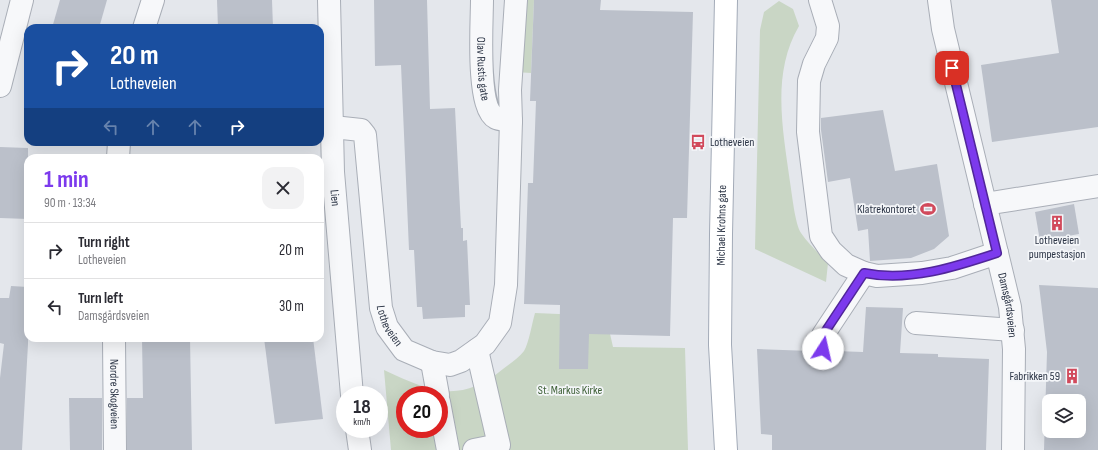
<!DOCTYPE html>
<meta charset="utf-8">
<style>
:root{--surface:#fff;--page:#f2f2f3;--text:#2b2b33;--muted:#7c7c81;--line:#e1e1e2;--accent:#7c3aed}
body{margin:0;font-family:"Sofia Sans Condensed",sans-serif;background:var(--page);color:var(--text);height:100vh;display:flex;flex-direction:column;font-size:15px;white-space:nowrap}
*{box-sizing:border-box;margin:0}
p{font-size:13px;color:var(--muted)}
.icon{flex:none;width:22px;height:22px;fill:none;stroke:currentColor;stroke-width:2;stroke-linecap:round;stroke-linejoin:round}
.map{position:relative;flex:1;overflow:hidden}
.side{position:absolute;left:24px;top:154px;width:300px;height:188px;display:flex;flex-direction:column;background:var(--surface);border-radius:12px;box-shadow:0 4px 16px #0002}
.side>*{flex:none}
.top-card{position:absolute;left:24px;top:24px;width:300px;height:122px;border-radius:12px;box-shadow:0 4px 16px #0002;background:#1a4fa0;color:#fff;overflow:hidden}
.tools{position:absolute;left:1042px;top:394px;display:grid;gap:8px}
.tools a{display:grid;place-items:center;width:44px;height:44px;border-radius:8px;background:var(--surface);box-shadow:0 4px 16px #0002;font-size:20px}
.speed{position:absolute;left:336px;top:386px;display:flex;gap:8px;font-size:20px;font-weight:700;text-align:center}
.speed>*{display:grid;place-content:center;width:52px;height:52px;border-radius:50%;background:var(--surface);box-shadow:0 4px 16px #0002;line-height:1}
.speed small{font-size:10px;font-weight:400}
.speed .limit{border:6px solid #d22;background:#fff;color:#111}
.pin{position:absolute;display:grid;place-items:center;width:34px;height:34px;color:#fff;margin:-17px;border-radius:8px;box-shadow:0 2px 6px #0006}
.me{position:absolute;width:44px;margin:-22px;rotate:10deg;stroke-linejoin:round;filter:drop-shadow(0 0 3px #0008)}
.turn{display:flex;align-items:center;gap:14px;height:84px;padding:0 20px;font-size:18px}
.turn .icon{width:52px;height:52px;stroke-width:2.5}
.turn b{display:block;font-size:28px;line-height:34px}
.lanes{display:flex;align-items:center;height:38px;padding:0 20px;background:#0003;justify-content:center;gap:20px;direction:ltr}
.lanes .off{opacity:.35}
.round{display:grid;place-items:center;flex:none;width:42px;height:42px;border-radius:12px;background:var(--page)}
.headline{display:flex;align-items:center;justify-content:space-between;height:68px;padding:0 20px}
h1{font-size:24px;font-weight:700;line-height:30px;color:var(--accent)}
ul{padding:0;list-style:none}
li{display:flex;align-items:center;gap:12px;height:56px;padding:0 20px;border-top:1px solid var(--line)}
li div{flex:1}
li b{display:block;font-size:15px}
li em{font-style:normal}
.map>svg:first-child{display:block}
.green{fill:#c9d6c5;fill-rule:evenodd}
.building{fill:#bbc0ca;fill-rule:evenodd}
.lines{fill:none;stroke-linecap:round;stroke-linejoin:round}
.minor-casing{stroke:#a9aeb7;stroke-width:24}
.major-casing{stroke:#a3abb8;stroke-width:24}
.minor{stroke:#f7f8fa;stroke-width:22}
.major{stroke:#fff;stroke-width:22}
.route-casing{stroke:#51269a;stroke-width:10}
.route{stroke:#7c3aed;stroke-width:7}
.labels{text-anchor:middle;stroke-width:3.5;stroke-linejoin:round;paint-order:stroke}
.street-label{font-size:12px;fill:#2b3445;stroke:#f4f6f9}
.poi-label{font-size:12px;fill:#2b3445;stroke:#f4f6f9;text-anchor:end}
.park-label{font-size:12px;fill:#3f6138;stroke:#f4f6f9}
</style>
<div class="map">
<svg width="1098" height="450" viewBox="0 0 1098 450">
<rect width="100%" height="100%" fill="#e4e7ec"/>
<g class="green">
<path d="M 520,0 L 534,0 L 531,73 L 515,72 Z"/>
<path d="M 779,1 L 793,9 L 799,26 C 771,74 783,130 790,182 C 792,194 795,224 801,233 C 808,244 819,253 828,263 L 826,282 L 755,249 L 760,30 L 764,12 Z"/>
<path d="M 535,313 L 606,316 L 613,347 L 685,348 L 688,450 L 391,450 L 384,370 C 429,391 460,405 503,369 C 509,364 519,358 524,351 C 529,343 532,323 535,313 ZM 405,395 L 439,395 L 439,429 L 405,429 Z"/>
</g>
<g class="building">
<path d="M 60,0 L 107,0 L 99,28 L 52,28 Z"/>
<path d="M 217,0 L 272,0 L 273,28 L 218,28 Z"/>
<path d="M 374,0 L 427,0 L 430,109 L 455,108 L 461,228 L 463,228 L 463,241 L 467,240 L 470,305 L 465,305 L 465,317 L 423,319 L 422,307 L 417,307 L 414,250 L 409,250 L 401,65 L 375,66 Z"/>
<path d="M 534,0 L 601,0 L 600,10 L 693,12 L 687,218 L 673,218 L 670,336 L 589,334 L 588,369 L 559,369 L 560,305 L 524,304 L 528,183 L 533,183 L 536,101 L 530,101 Z"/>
<path d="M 1051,0 L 1098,0 L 1098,127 L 992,142 L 981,65 L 1059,53 Z"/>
<path d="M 883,110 L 895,171 L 937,164 L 949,236 L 934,249 L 911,258 L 870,261 L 868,229 L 858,231 L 850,178 L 828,182 L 821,130 L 821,118 Z"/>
<path d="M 0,147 L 28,148 L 28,219 L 0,218 Z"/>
<path d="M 1074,204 L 1079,234 L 1040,241 L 1035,212 Z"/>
<path d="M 1039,285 L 1098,288 L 1098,450 L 1044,450 L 1047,352 ZM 1049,401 L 1079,401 L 1079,431 L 1049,431 Z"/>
<path d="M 11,286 L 28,287 L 28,344 L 22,450 L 0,450 L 0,378 L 4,344 L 0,343 L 0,298 L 9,298 Z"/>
<path d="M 866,307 L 903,308 L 900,353 L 938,354 L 938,357 L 989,359 L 986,450 L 772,450 L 772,435 L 761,434 L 757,349 L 811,351 L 816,360 L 823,361 L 830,360 L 835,351 L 863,352 Z"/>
<path d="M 142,338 L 190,338 L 192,450 L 127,450 L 127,398 L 143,398 Z"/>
<path d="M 264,338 L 313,338 L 323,419 L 275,424 Z"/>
<path d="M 69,398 L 102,398 L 102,450 L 70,450 Z"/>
</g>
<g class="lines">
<defs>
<g id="minor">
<path id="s1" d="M 329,0 L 333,172 L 352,395"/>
<path id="s2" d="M 482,0 C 482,21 476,108 496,118 C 500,120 507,120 511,121"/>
<path d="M 820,0 L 828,26 L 827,38 L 814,64 L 809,81 L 808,132 L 821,236 L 831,251 L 846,265 L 864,273 L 877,276 L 922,273 L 952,268 L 997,253"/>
<path id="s3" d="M 939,0 L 943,29 L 1010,307 L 1014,349 L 1013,450"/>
<path d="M 144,28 L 153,0"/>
<path d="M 0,86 L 22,0"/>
<path id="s4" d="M 333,127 L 361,130 L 365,135 L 381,308 L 387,327 L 404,350 L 432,362 L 450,365 L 461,361 L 485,344 L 500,323 L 506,285 L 511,121 L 510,90 L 516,0"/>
<path d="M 118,158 L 119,142"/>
<path d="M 985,204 L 1098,186"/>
<path d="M 916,323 L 1013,330"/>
<path id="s5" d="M 114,338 L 115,450"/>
<path d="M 823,349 L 823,335 L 864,273"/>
<path d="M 432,362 L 438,395"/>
<path d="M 439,402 L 448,450"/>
<path d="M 357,429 L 360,450"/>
<path d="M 474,450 L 499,445 L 477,350"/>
</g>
<g id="major">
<path id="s6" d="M 726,450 L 720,345 L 721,234 L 726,0"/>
</g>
</defs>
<use href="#minor" class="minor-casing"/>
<use href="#major" class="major-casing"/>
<use href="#minor" class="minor"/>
<use href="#major" class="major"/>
</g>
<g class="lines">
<defs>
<path id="route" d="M 823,349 L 823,335 L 864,273 C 909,282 955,267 997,253 L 952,68"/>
</defs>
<use href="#route" class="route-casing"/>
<use href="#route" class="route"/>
</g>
<defs>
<symbol id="bus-bare" viewBox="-9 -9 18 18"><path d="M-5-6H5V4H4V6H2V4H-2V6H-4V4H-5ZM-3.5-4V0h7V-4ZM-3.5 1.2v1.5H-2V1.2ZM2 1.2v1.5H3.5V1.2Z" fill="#d1495b" stroke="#f4f6f9" stroke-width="2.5" paint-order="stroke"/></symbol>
<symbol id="stadium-bare" viewBox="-9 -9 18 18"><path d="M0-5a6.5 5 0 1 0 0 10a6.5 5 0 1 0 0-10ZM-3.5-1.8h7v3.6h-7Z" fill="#d1495b" stroke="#f4f6f9" stroke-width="2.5" paint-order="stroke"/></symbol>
<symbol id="building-bare" viewBox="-9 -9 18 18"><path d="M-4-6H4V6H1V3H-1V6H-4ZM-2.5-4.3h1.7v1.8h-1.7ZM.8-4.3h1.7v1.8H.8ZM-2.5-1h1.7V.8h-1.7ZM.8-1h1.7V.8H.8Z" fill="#d1495b" stroke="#f4f6f9" stroke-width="2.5" paint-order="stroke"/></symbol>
</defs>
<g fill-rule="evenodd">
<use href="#bus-bare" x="687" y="131" width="22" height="22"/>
<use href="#stadium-bare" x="917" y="198" width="22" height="22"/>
<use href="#building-bare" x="1046" y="212" width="22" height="22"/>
<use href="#building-bare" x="1061" y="365" width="22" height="22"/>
</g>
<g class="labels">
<g class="street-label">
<text dy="4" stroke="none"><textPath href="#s2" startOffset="69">Olav Rustis gate</textPath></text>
<text dy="4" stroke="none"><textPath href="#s1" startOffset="198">Lien</textPath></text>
<text dy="4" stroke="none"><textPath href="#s6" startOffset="225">Michael Krohns gate</textPath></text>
<text dy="4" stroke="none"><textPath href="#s3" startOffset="313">Damsgårdsveien</textPath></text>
<text dy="4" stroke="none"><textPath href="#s4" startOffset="228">Lotheveien</textPath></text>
<text dy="4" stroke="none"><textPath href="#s5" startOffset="56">Nordre Skogveien</textPath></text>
</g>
<g class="poi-label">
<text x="710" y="146" text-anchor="start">Lotheveien</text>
<text x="916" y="213">Klatrekontoret</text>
<text x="1057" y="244" text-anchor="middle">Lotheveien<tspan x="1057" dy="14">pumpestasjon</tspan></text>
<text x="1060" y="380">Fabrikken 59</text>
</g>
<g class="park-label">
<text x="570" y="394">St. Markus Kirke</text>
</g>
</g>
</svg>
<div class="tools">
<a><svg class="icon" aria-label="layers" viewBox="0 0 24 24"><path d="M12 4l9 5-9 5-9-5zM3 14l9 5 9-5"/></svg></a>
</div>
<div class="speed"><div>18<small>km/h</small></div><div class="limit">20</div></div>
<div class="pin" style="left:952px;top:68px;background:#d93025"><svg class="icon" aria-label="arrive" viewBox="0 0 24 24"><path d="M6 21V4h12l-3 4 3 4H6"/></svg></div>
<svg class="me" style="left:823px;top:349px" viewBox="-20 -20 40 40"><circle r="19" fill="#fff"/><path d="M0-13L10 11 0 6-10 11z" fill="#7c3aed"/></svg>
<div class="top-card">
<div class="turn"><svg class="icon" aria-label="right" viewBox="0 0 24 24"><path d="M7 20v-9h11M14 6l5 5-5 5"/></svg><div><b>20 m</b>Lotheveien</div></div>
<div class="lanes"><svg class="icon off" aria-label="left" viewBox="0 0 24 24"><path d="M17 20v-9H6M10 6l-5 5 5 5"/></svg><svg class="icon off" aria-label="ahead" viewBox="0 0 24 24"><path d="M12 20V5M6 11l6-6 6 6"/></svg><svg class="icon off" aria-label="ahead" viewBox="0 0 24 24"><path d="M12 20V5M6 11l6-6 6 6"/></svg><svg class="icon" aria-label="right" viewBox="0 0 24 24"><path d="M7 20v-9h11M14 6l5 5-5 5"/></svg></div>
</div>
<section class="side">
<div class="headline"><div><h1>1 min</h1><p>90 m · 13:34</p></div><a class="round"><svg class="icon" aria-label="close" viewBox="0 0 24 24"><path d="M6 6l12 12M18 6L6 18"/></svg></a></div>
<ul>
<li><svg class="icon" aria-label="right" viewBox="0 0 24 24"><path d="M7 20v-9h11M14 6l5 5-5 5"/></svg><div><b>Turn right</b><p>Lotheveien</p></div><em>20 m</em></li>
<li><svg class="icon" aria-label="left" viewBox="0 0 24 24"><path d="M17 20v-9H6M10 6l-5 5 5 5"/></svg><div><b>Turn left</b><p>Damsgårdsveien</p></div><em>30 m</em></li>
</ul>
</section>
</div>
